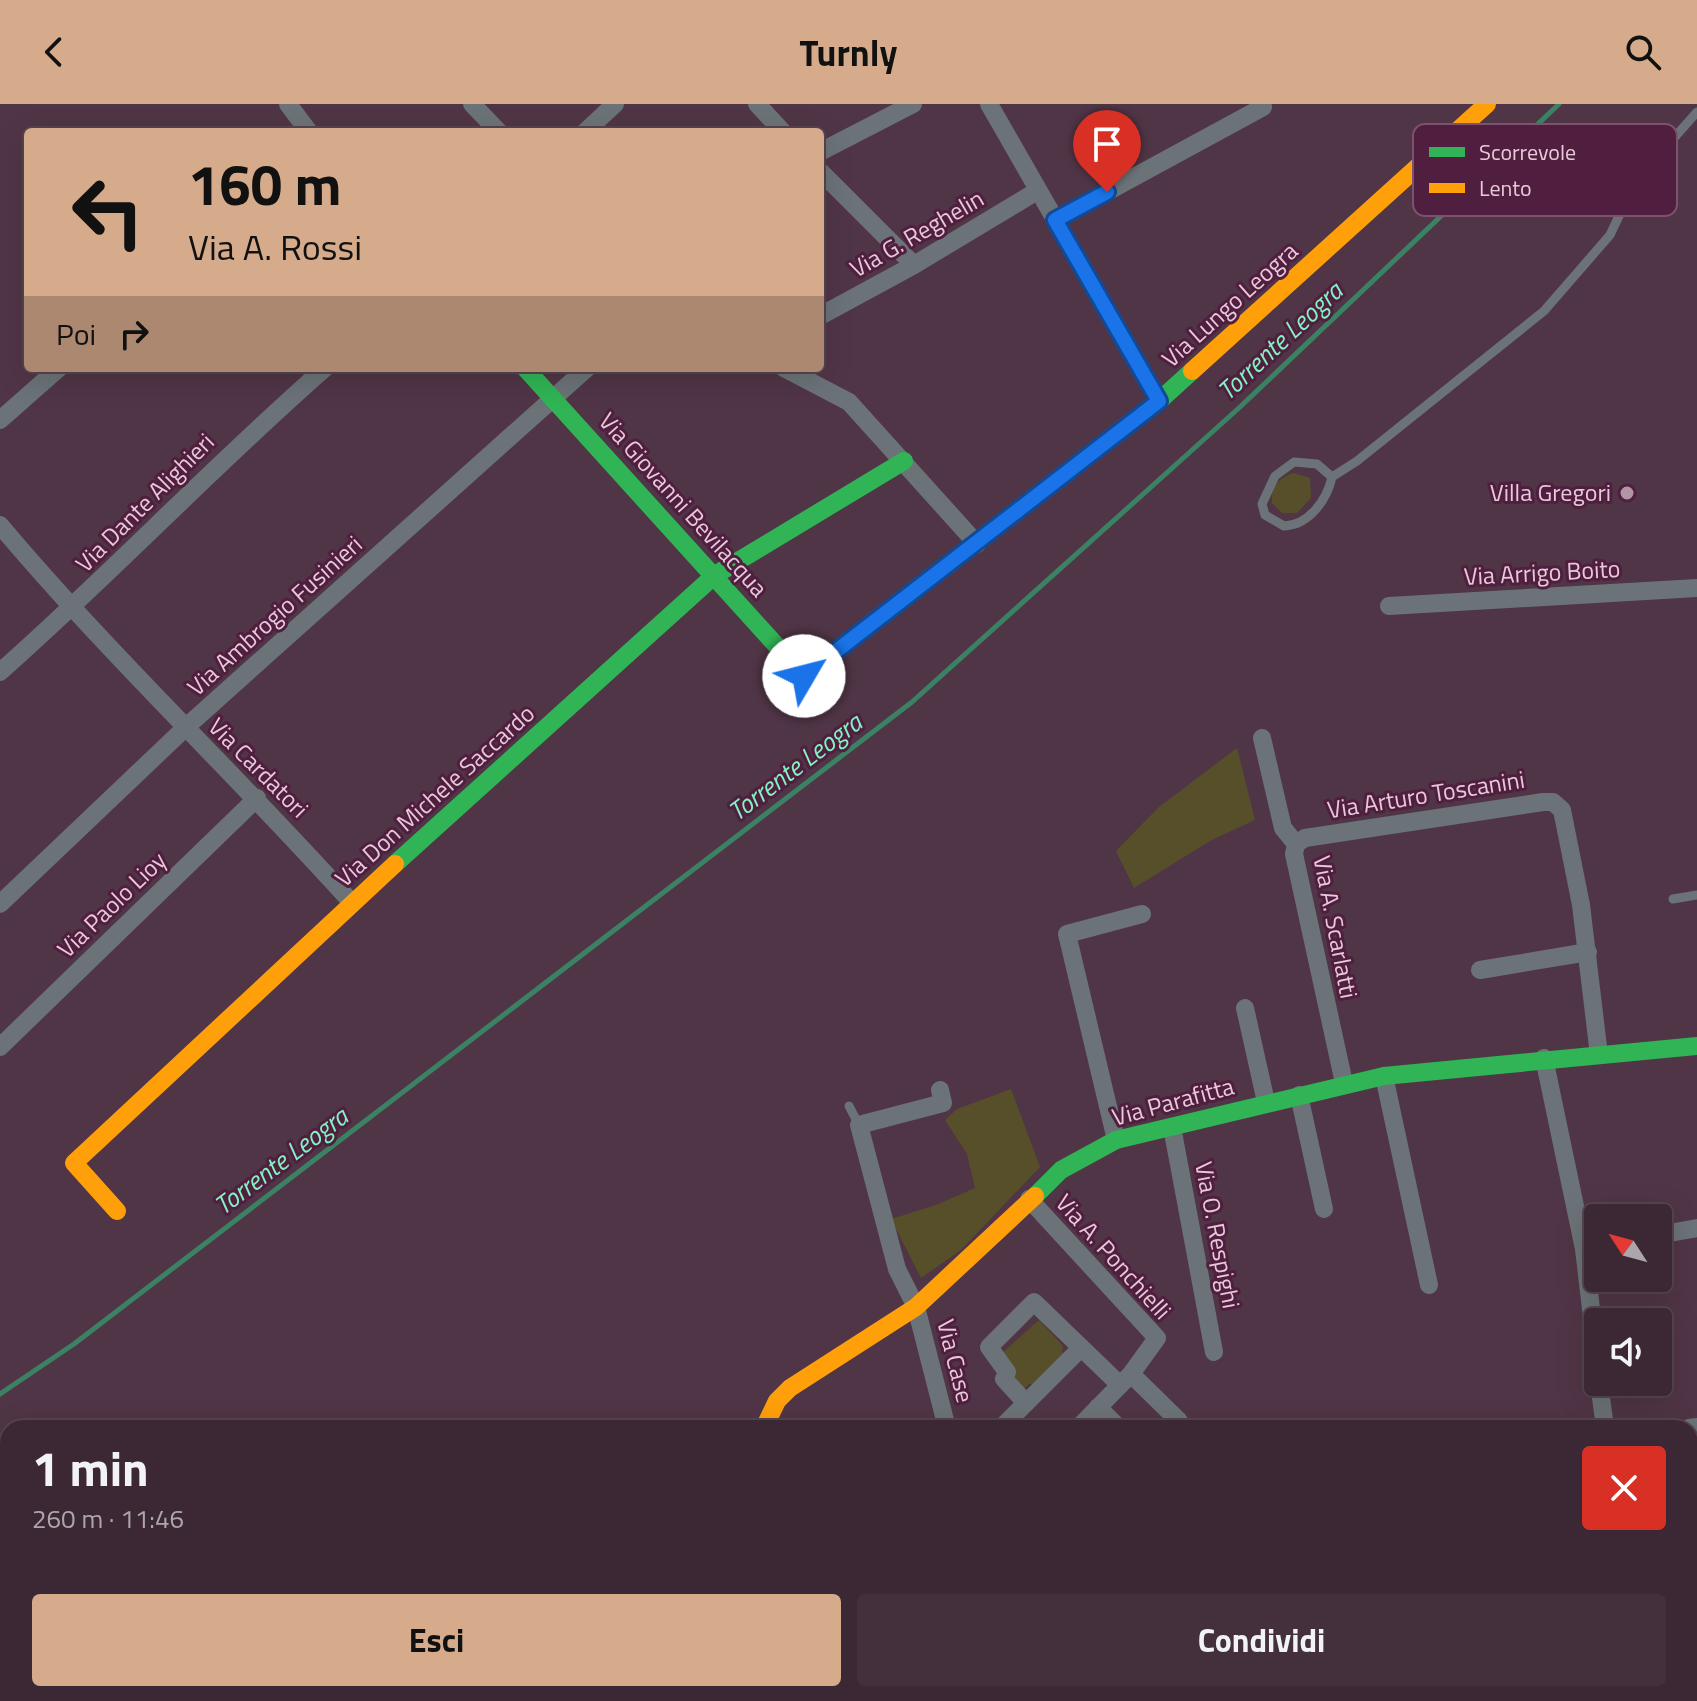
<!DOCTYPE html>
<html lang="it">
<meta charset="utf-8">
<style>
:root{--surface:#3c2834;--page:#43303c;--text:#f1f3f6;--muted:#aca6ac;--line:#55444f;--accent:#d6ab8b}
body{margin:0;font-family:"Titillium Web",sans-serif;background:var(--page);color:var(--text);height:100vh;display:flex;flex-direction:column;font-size:30px;white-space:nowrap}
*{box-sizing:border-box;margin:0}
p{font-size:26px;color:var(--muted)}
.icon{flex:none;width:44px;height:44px;fill:none;stroke:currentColor;stroke-width:2;stroke-linecap:round;stroke-linejoin:round}
.map{position:relative;flex:1;overflow:hidden}
.details{position:absolute;left:0px;top:1316px;width:1698px;height:282px;display:flex;flex-direction:column;background:var(--surface);border-radius:24px 24px 0 0;box-shadow:0 8px 32px #0002,0 0 0 2px var(--line)}
.details>*{flex:none}
.top-card{position:absolute;left:24px;top:24px;width:800px;height:244px;border-radius:8px;box-shadow:0 8px 32px #0002,0 0 0 2px var(--line);background:#d6ab8b;color:#111;overflow:hidden}
.needle{width:52px;rotate:306deg}
.controls{position:absolute;left:1584px;top:1100px;display:grid;gap:16px}
.controls a{display:grid;place-items:center;width:88px;height:88px;border-radius:8px;background:var(--surface);box-shadow:0 8px 32px #0002,0 0 0 2px var(--line);font-size:40px}
.pin{position:absolute;display:grid;place-items:center;width:68px;height:68px;color:#fff;margin:-82px -34px;border-radius:50% 50% 50% 0;rotate:-45deg;box-shadow:0 0 8px #0007}
.pin .icon{rotate:45deg}
.me{position:absolute;width:88px;margin:-44px;rotate:53deg;stroke-linejoin:round;filter:drop-shadow(0 0 6px #0008)}
.turn{display:flex;align-items:center;gap:28px;height:168px;padding:0 32px;font-size:36px}
.turn .icon{width:104px;height:104px;stroke-width:2.5}
.turn b{display:block;font-size:56px;line-height:68px}
.then{display:flex;align-items:center;height:76px;padding:0 32px;background:#0003;gap:16px;font-size:30px}
.round{display:grid;place-items:center;flex:none;width:84px;height:84px;border-radius:8px;background:var(--page)}
.head{display:flex;align-items:center;justify-content:space-between;height:136px;padding:0 32px}
h1{font-size:48px;font-weight:700;line-height:60px}
.button{display:flex;gap:16px;margin-top:auto;padding:16px 32px}
.button a{flex:1;height:92px;border-radius:8px;background:var(--accent);color:#111;font-size:32px;font-weight:700;line-height:92px;text-align:center}
.button a+a{background:var(--page);color:var(--text)}
header{display:flex;justify-content:space-between;align-items:center;height:104px;padding:0 32px;background:var(--accent);color:#111;font-size:36px;font-weight:700}
.map>svg:first-child{display:block}
.green{fill:#574f29}
.lines{fill:none;stroke-linecap:round;stroke-linejoin:round}
.stream{stroke:#3b8265;stroke-width:5}
.lane{stroke:#6b7278;stroke-width:9}
.street{stroke:#6b7278;stroke-width:18}
.fast{stroke:#30b455;stroke-width:18}
.slow{stroke:#ff9f0a;stroke-width:18}
.route-casing{stroke:#114b97;stroke-width:20}
.route{stroke:#1a73e8;stroke-width:14}
.poi-dot{fill:#b395a6;stroke:#501f3f;stroke-width:3}
.labels{text-anchor:middle;stroke-width:6;stroke-linejoin:round;paint-order:stroke}
.street-label{font-size:24px;fill:#e8c9da;stroke:#501f3f}
.poi-label{font-size:24px;fill:#e8c9da;stroke:#501f3f;text-anchor:end}
.water-label{font-size:26px;font-style:italic;fill:#83f3c1;stroke:#501f3f}
.key{fill:#501f3f;stroke:#7e526e;stroke-width:2}
.key-label{font-size:22px;fill:#e8c9da}
</style>
<header><svg class="icon" aria-label="back" viewBox="0 0 24 24"><path d="M15 5l-7 7 7 7"/></svg>Turnly<svg class="icon" aria-label="search" viewBox="0 0 24 24"><circle cx="10" cy="10" r="6"/><path d="M15 15l6 6"/></svg></header>
<div class="map">
<svg width="1697" height="1597" viewBox="0 0 1697 1597">
<rect width="100%" height="100%" fill="#503546"/>
<g class="green">
<path d="M 1294,369 L 1310,374 L 1311,394 L 1297,409 L 1282,409 L 1272,399 C 1270,383 1279,373 1294,369 Z"/>
<path d="M 1237,644 L 1255,716 L 1210,737 L 1134,784 L 1116,747 L 1159,703 Z"/>
<path d="M 1011,985 L 1040,1063 L 961,1146 L 921,1174 L 891,1115 L 936,1101 L 975,1084 L 967,1050 L 945,1016 L 957,1005 Z"/>
<path d="M 1039,1216 L 1063,1242 L 1062,1248 L 1067,1253 L 1039,1281 L 1029,1280 L 1022,1287 L 1001,1250 Z"/>
</g>
<g class="lines">
<path class="stream" d="M 0,1290 L 74,1240 L 912,598 L 1240,303 L 1559,0"/>
<g class="lane">
<path d="M 1294,358 L 1317,360 L 1332,373 C 1327,396 1309,421 1284,422 L 1265,411 L 1262,400 L 1275,372 Z"/>
<path d="M 1332,373 L 1357,357 L 1544,207 L 1610,131 L 1635,78 L 1697,8"/>
<path d="M 1673,795 L 1697,791"/>
<path d="M 849,1002 L 859,1021"/>
</g>
<g class="street">
<path d="M 288,0 L 309,28"/>
<path d="M 472,0 L 499,28"/>
<path d="M 757,0 L 783,28"/>
<path d="M 989,0 L 1159,297"/>
<path d="M 585,28 L 615,0"/>
<path d="M 820,48 L 913,0"/>
<path d="M 820,67 L 914,161"/>
<path d="M 1055,116 L 1263,3"/>
<path d="M 820,212 L 914,161 L 1037,87"/>
<path d="M 784,264 L 849,298 L 977,440"/>
<path d="M 0,316 L 59,264"/>
<path d="M 0,421 C 111,553 237,671 352,799"/>
<path d="M 1389,502 L 1697,484"/>
<path d="M 0,568 C 111,470 213,362 325,264"/>
<path d="M 1262,634 L 1283,724 L 1296,740 L 1294,750 L 1344,979"/>
<path d="M 1296,740 L 1305,734 L 1543,698 L 1553,698 L 1562,706 L 1581,801 L 1599,951"/>
<path d="M 0,800 L 185,624 L 587,264"/>
<path d="M 1480,866 L 1588,848"/>
<path d="M 1245,904 L 1266,998"/>
<path d="M 0,943 L 257,694"/>
<path d="M 1544,954 L 1584,1145 L 1598,1265"/>
<path d="M 1384,972 L 1429,1181"/>
<path d="M 940,986 L 943,999 L 859,1021 L 897,1165 L 916,1203 L 947,1324"/>
<path d="M 1299,991 L 1324,1105"/>
<path d="M 1172,1023 L 1214,1248"/>
<path d="M 1116,1036 L 1067,830 L 1142,810"/>
<path d="M 1029,1095 L 1157,1234 L 1131,1270 L 1078,1324"/>
<path d="M 1658,1131 L 1697,1124"/>
<path d="M 1131,1270 L 1179,1317 L 1179,1324"/>
<path d="M 1599,1278 L 1605,1324"/>
<path d="M 1026,1299 L 1081,1244"/>
<path d="M 1098,1303 L 1119,1324"/>
<path d="M 1001,1324 L 1026,1299 L 1004,1275 L 1007,1268 L 989,1243 L 1034,1198 L 1120,1281"/>
<path d="M 1689,1324 L 1697,1323"/>
<path d="M 825,1590 L 830,1597"/>
<path d="M 1227,1590 L 1228,1597"/>
<path d="M 1330,1590 L 1331,1597"/>
<path d="M 1464,1590 L 1464,1597"/>
<path d="M 1601,1590 L 1601,1597"/>
</g>
<g class="fast">
<path d="M 525,264 L 804,572 L 1159,297 L 1192,267"/>
<path d="M 395,760 L 715,471 L 904,357"/>
<path d="M 1035,1092 L 1061,1066 L 1116,1036 L 1384,972 L 1697,942"/>
<path d="M 656,1597 L 677,1590"/>
</g>
<g class="slow">
<path d="M 1192,267 L 1487,0"/>
<path d="M 117,1107 L 74,1059 L 395,760"/>
<path d="M 764,1324 L 777,1297 L 790,1284 L 916,1203 L 1035,1092"/>
</g>
</g>
<g class="lines">
<defs>
<path id="route" d="M 804,572 L 1159,297 L 1055,116 L 1107,88"/>
</defs>
<use href="#route" class="route-casing"/>
<use href="#route" class="route"/>
</g>
<circle class="poi-dot" cx="1627" cy="389" r="8"/>
<g class="labels">
<g class="street-label">
<text transform="translate(917 130) rotate(-30)" y="8">Via G. Reghelin</text>
<text transform="translate(1230 201) rotate(-42)" y="8">Via Lungo Leogra</text>
<text transform="translate(145 399) rotate(-45)" y="8">Via Dante Alighieri</text>
<text transform="translate(683 401) rotate(48)" y="8">Via Giovanni Bevilacqua</text>
<text transform="translate(1542 469) rotate(-3)" y="8">Via Arrigo Boito</text>
<text transform="translate(275 512) rotate(-42)" y="8">Via Ambrogio Fusinieri</text>
<text transform="translate(258 664) rotate(45)" y="8">Via Cardatori</text>
<text transform="translate(1426 691) rotate(-9)" y="8">Via Arturo Toscanini</text>
<text transform="translate(435 692) rotate(-42)" y="8">Via Don Michele Saccardo</text>
<text transform="translate(112 801) rotate(-44)" y="8">Via Paolo Lioy</text>
<text transform="translate(1335 823) rotate(79)" y="8">Via A. Scarlatti</text>
<text transform="translate(1173 998) rotate(-15)" y="8">Via Parafitta</text>
<text transform="translate(1217 1131) rotate(79)" y="8">Via O. Respighi</text>
<text transform="translate(1113 1153) rotate(48)" y="8">Via A. Ponchielli</text>
<text transform="translate(955 1257) rotate(76)" y="8">Via Case</text>
</g>
<g class="poi-label">
<text x="1611" y="397">Villa Gregori</text>
</g>
<g class="water-label">
<text transform="translate(1280 237) rotate(-43)" y="9">Torrente Leogra</text>
<text transform="translate(795 663) rotate(-37)" y="9">Torrente Leogra</text>
<text transform="translate(281 1057) rotate(-37)" y="9">Torrente Leogra</text>
</g>
</g>
<rect x="1413" y="20" width="264" height="92" rx="12" class="key"/>
<rect x="1429" y="43" width="36" height="10" fill="#30b455"/>
<rect x="1429" y="79" width="36" height="10" fill="#ff9f0a"/>
<g class="key-label">
<text x="1479" y="56">Scorrevole</text>
<text x="1479" y="92">Lento</text>
</g>
</svg>
<div class="controls">
<a><svg class="needle" viewBox="-14 -14 28 28"><path d="M0-13l5 13h-10z" fill="#e53935"/><path d="M0 13l5-13h-10z" fill="#aca6ac"/></svg></a>
<a><svg class="icon" aria-label="sound" viewBox="0 0 24 24"><path d="M4 9h4l5-4v14l-5-4H4zM17 9q2 3 0 6"/></svg></a>
</div>
<div class="pin" style="left:1107px;top:88px;background:#d93025"><svg class="icon" aria-label="arrive" viewBox="0 0 24 24"><path d="M6 21V4h12l-3 4 3 4H6"/></svg></div>
<svg class="me" style="left:804px;top:572px" viewBox="-20 -20 40 40"><circle r="19" fill="#fff"/><path d="M0-13L10 11 0 6-10 11z" fill="#1a73e8"/></svg>
<div class="top-card">
<div class="turn"><svg class="icon" aria-label="left" viewBox="0 0 24 24"><path d="M17 20v-9H6M10 6l-5 5 5 5"/></svg><div><b>160 m</b>Via A. Rossi</div></div>
<div class="then">Poi<svg class="icon" aria-label="right" viewBox="0 0 24 24"><path d="M7 20v-9h11M14 6l5 5-5 5"/></svg></div>
</div>
<section class="details">
<div class="head"><div><h1>1 min</h1><p>260 m · 11:46</p></div><a class="round" style="background:#d93025;color:#fff"><svg class="icon" aria-label="close" viewBox="0 0 24 24"><path d="M6 6l12 12M18 6L6 18"/></svg></a></div>
<div class="button"><a>Esci</a><a>Condividi</a></div>
</section>
</div>
